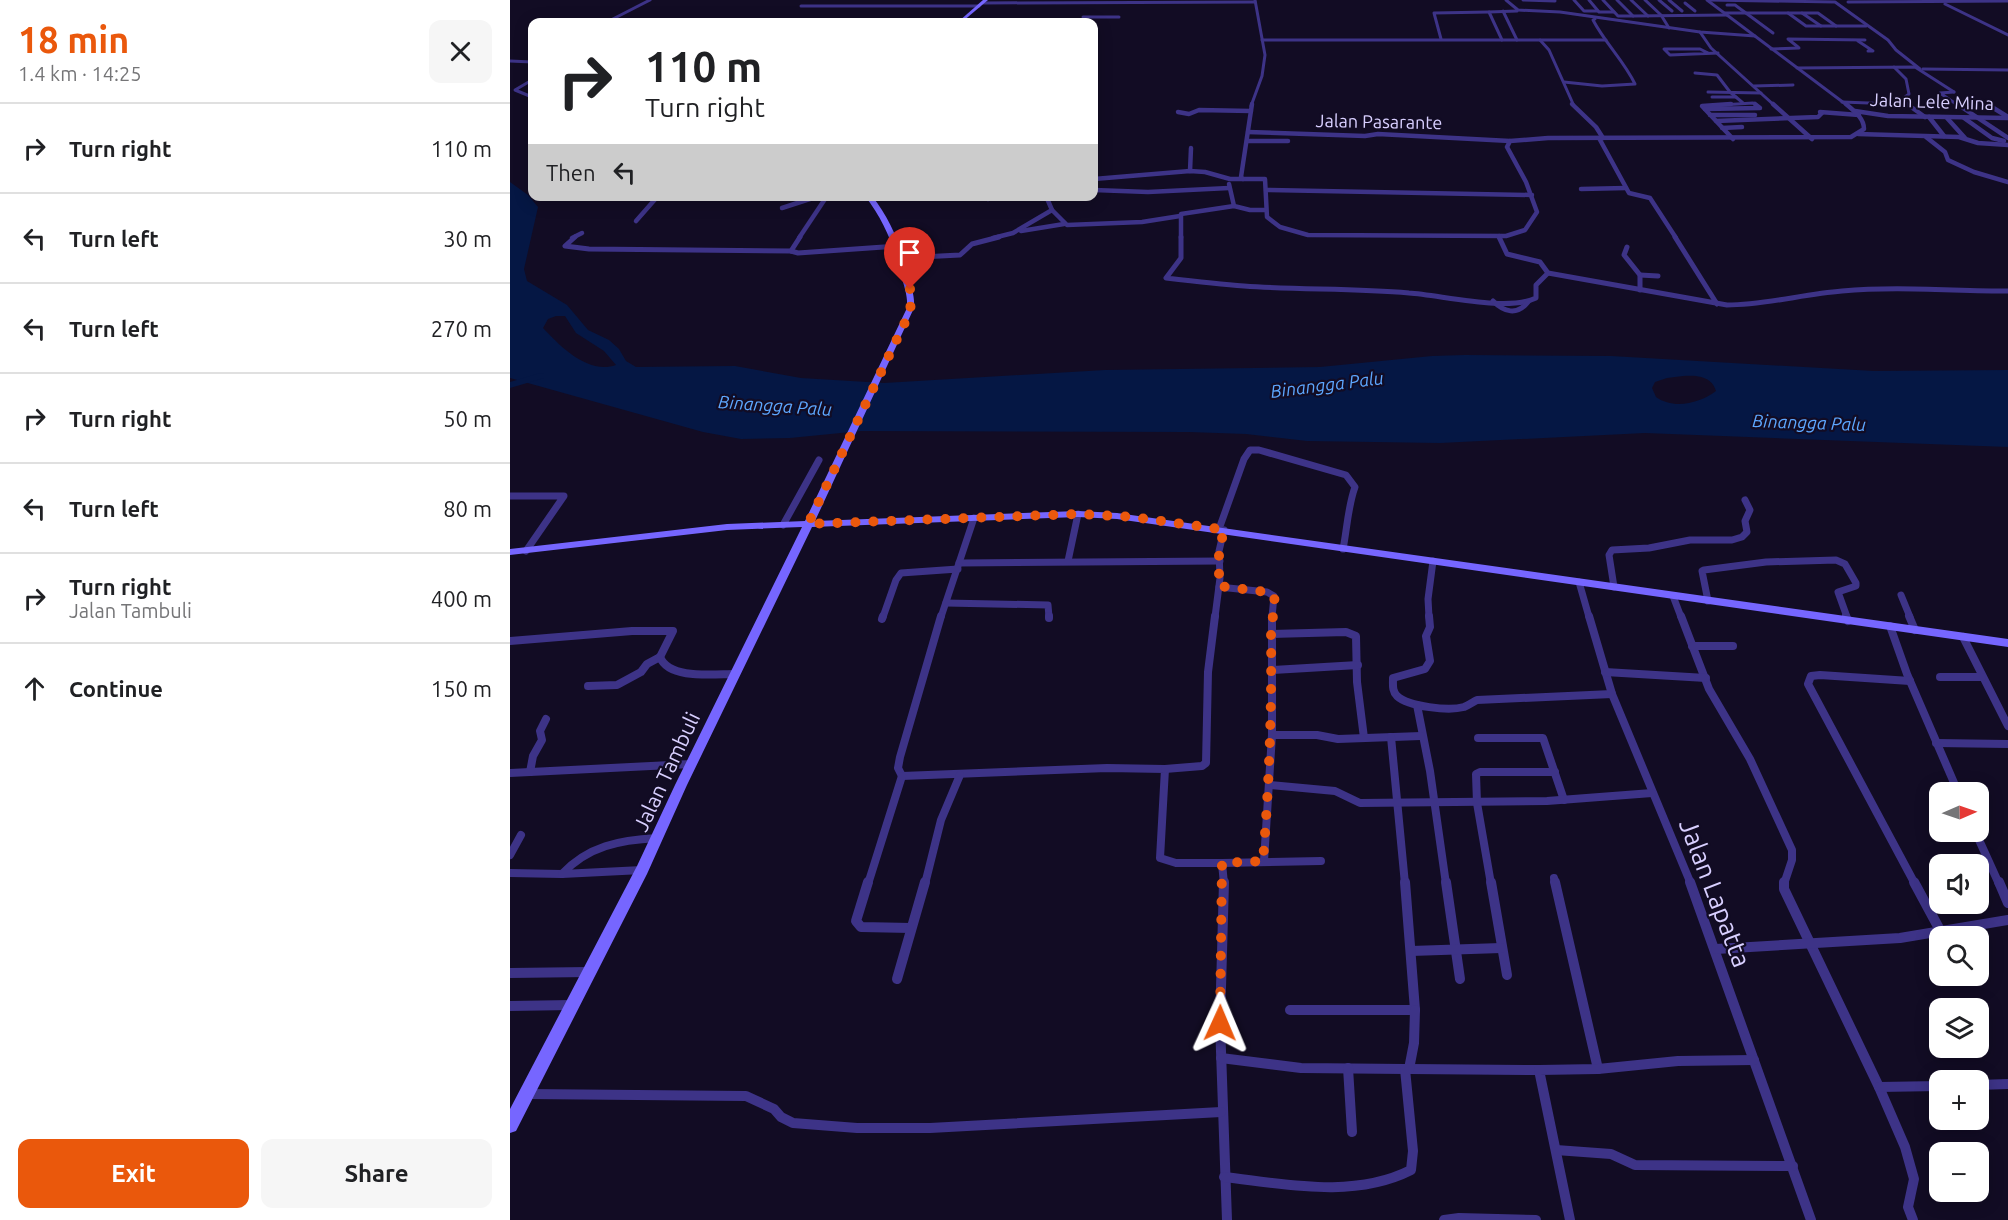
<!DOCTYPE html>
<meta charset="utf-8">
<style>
:root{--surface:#fff;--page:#f6f6f6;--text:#202124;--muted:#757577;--line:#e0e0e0;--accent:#ea580c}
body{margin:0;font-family:Ubuntu,sans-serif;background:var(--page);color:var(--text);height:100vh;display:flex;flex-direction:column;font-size:22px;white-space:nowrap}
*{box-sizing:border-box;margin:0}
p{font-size:20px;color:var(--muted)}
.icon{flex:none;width:33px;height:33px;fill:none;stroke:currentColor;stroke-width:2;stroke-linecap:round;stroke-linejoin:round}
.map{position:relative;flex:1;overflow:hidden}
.drawer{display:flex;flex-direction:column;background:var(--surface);width:510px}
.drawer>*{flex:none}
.top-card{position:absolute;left:18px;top:18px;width:570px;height:183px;border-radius:12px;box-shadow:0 3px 15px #0003;background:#fff;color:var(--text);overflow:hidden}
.needle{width:39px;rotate:88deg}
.buttons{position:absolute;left:1419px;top:782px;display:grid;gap:12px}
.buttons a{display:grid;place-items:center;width:60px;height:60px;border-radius:12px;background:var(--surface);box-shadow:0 3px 15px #0003;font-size:30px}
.pin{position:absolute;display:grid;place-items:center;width:51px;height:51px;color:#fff;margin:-62px -26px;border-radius:50% 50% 50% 0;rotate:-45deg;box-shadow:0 0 6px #0007}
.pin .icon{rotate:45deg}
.me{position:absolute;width:66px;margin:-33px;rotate:1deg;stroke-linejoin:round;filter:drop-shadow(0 0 4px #0008)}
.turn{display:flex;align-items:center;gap:21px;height:126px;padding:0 18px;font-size:27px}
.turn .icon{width:78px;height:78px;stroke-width:2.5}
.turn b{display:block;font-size:42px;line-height:51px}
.then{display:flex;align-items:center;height:57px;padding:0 18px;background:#0003;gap:12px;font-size:22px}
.round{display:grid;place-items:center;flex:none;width:63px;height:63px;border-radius:12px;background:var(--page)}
.summary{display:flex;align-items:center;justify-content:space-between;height:102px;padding:0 18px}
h1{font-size:36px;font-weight:700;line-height:45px;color:var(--accent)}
.cta{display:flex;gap:12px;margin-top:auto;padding:12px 18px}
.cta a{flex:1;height:69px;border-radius:12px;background:var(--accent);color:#fff;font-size:24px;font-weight:700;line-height:69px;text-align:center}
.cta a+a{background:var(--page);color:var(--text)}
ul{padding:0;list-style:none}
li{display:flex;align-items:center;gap:18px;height:90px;padding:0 18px;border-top:2px solid var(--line)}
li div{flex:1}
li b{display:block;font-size:22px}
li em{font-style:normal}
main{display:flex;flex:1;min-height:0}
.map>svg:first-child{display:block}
.water{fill:#051744;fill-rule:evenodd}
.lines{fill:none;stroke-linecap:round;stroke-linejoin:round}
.river{fill:#051744;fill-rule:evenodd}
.street-far5{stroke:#3d3387;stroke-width:3}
.street-far4{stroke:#3d3387;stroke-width:4.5}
.street-far3{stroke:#3d3387;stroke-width:5}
.street-far2{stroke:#3d3387;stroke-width:7}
.street-far1{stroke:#3d3387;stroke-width:8}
.street{stroke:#3d3387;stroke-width:10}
.secondary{fill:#7666ff;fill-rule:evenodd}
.route{stroke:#ea580c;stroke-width:10;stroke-dasharray:0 18}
.labels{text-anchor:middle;stroke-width:4.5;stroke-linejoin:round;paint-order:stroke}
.far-street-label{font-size:18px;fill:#d8cfff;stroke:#120c24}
.far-water-label{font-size:18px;font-style:italic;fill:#5da7ff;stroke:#120c24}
.street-label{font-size:21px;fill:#d8cfff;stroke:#120c24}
.near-street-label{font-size:26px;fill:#d8cfff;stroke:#120c24}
</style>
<main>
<section class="drawer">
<div class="summary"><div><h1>18 min</h1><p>1.4 km · 14:25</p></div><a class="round"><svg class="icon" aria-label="close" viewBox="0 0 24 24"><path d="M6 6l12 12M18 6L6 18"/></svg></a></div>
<ul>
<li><svg class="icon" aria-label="right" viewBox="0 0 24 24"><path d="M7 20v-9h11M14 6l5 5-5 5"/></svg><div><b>Turn right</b></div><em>110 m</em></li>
<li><svg class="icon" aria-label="left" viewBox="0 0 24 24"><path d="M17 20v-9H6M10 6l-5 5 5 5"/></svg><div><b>Turn left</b></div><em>30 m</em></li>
<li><svg class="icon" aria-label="left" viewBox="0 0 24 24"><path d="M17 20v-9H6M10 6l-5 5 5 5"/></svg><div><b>Turn left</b></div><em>270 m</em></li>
<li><svg class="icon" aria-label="right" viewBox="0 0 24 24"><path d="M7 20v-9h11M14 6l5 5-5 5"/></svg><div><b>Turn right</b></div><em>50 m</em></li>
<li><svg class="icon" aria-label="left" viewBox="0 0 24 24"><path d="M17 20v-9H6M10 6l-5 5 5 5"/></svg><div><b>Turn left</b></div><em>80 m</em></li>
<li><svg class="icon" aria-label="right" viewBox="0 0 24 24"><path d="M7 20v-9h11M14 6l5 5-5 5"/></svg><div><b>Turn right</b><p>Jalan Tambuli</p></div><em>400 m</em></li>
<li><svg class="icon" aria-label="ahead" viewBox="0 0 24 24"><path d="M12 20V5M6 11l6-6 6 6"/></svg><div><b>Continue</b></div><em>150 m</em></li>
</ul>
<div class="cta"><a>Exit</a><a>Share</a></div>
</section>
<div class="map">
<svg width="1498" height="1220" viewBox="0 0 1498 1220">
<rect width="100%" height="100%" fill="#120c24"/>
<path class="water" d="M 0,182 L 18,195 L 28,207 L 14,269 L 17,281 L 57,305 L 78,330 L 99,340 L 109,349 L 116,361 L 126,367 L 225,366 L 291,378 L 374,383 L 595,370 L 810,367 L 922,356 L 955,355 L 1101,356 L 1364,371 L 1498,370 L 1498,447 L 1135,433 L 930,443 L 797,441 L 736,434 L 679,432 L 351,431 L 280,438 L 231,439 L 193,432 L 0,378 ZM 46,316 L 55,316 L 66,333 L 94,351 L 106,365 C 78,375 50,346 33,328 L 38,319 ZM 1173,376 C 1186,375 1202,376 1206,391 C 1190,403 1164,410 1146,397 L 1142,388 L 1145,382 L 1157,378 Z"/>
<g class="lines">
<path class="river" d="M 30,373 L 34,374 L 34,378 L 0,388 L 0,382 Z"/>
<g class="street-far5">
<path d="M 996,0 L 1008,10 L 1050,12 L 1190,32 L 1245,36"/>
<path d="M 1013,0 L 1045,1"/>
<path d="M 1064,0 L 1074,11 L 1088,11"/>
<path d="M 1079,0 L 1089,12 L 1104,12"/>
<path d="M 1093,0 L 1108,16 L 1123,16"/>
<path d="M 1107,0 L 1123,16 L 1217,15"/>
<path d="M 1121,0 L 1138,16"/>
<path d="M 1135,0 L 1151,15 L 1159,28"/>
<path d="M 1149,0 L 1162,11"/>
<path d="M 1159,0 L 1172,11"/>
<path d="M 1197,0 L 1338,106"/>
<path d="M 1199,0 L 1325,2 L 1378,40 L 1386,50 L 1410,69"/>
<path d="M 1338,2 L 1498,1"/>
<path d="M 472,3 L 745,2"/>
<path d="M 1175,3 L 1185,11"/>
<path d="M 1435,4 L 1498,35"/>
<path d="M 1217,5 L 1225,5 L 1263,33"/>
<path d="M 291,6 L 469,6"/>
<path d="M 993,11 L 1007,40"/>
<path d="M 1215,13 L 1292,13"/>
<path d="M 1278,13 L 1296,26 L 1356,26"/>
<path d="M 573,17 L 609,17"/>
<path d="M 97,22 L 140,0"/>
<path d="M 1311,26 L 1292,13 L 1308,13 L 1326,26"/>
<path d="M 1190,32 L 1201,48 L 1265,106"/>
<path d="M 931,39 L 924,13 L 979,12"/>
<path d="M 752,40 L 1096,40"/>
<path d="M 992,40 L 979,12 L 1007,11"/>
<path d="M 1030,40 L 1039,50 L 1064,106"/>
<path d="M 1348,41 L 1363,51 L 1358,51"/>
<path d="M 1288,47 L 1278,39 L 1355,40"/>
<path d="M 1261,49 L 1289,48"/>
<path d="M 1198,53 L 1190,49 L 1154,49 L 1160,55 L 1208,53"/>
<path d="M 0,61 L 22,62"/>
<path d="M 1384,67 L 1396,79 L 1399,94 L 1391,100 L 1399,106"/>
<path d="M 1287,68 L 1405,67 L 1444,92"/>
<path d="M 1413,69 L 1498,70"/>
<path d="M 1185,73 L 1207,75 L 1220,92 L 1233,103"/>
<path d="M 22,80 L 5,90 L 22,97"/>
<path d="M 1054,82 L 1092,86 L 1125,84 C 1114,61 1095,43 1083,20 L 1085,19"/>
<path d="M 1244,86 L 1283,85"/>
<path d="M 1198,92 L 1251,93"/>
<path d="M 1444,92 L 1430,93 L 1449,106"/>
<path d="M 1202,97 L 1226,97"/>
<path d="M 1470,100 L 1480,106"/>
<path d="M 1332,102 L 1385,104 L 1385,101 L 1393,101"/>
<path d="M 741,106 L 752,76 L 755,55 L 745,0"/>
<path d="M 1196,106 L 1243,103 L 1247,106"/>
</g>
<g class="street-far4">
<path d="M 1062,104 L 1086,127 L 1093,138"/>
<path d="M 1221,104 L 1192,106 L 1223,139"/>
<path d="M 1263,104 L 1302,139"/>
<path d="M 1397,104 L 1415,117"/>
<path d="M 1447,104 L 1498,138"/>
<path d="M 1477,104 L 1498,117"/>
<path d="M 1195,109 L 1250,108 L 1245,104"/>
<path d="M 1345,111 L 1378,116 L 1498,118"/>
<path d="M 668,112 L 679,114 L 689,110 L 741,111"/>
<path d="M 1310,112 L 1349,115"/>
<path d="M 1200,115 L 1245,115"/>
<path d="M 1419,117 L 1434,136"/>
<path d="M 1437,118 L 1455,138"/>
<path d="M 1454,118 L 1482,138 L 1494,141"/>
<path d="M 1206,121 L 1308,117 L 1312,113"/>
<path d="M 1212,128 L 1232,127"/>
<path d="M 738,132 L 855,136 L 868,134 L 1000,141"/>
<path d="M 1348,134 L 1449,137 L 1468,143 L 1498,145"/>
<path d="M 1416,137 L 1435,152 L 1438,160 L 1464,172 L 1498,182"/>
<path d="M 1089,138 L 1119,193 L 1140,198 L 1166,238"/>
<path d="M 737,141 L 778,141"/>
<path d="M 680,171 L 681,148"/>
<path d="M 584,179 L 680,171 L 695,172 L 720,179 L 755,179 L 757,217 L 770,227 L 798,235 L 996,236 L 1015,230 L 1027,212 L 1016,182 L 997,147 L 1000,141 L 1038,138 L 1341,137 L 1354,129 C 1354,118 1344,111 1336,104"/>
<path d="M 733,179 L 731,177 L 742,104"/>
<path d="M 719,184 L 724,206 L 740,210 L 755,210"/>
<path d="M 1071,189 L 1116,188"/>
<path d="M 584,190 L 638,192 L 719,188"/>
<path d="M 756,190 L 1022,195"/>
<path d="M 478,199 L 479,196"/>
<path d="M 272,208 L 309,196"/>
<path d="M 542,210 L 557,225 L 632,222 L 670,216"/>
<path d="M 126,221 L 148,196"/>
<path d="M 511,231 L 554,224"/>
<path d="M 989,236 L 990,238"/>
<path d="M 62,238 L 72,233"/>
<path d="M 289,238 L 317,196"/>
<path d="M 483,238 L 503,233 L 542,210 L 536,196"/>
<path d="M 671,238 L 671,214 L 724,206"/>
</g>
<g class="street-far3">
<path d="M 65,237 L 55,246 L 79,249 L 281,251 L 288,253 L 388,246"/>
<path d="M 671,237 L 671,258 L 656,278 C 682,281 708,284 734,286 C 789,290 844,288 899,293 C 931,295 997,312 1026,298 L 1026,285 L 1038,273"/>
<path d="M 989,237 L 997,254 L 1030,262 L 1038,273 L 1217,305 C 1256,305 1293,294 1332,291 C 1387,286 1443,291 1498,291"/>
<path d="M 1165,237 L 1207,304"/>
<path d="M 1117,247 L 1114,255 L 1130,275 L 1130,290"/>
<path d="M 281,251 L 290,237"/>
<path d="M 391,258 L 450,255 L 462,244 L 489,237"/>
<path d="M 1130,275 L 1148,276"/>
<path d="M 983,301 C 994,312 1007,316 1018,302"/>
</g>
<g class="street-far2">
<path d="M 0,496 L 54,496 L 16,551"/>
<path d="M 273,525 L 309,460"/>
<path d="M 709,529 L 734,459 L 740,450 L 749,450 L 836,475 L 845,487 C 838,506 837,529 833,549"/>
<path d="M 558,561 L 568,514"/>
<path d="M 449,563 L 710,561"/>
<path d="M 1069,582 L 1079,617"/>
<path d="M 709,587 L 757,592 L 764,596 L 762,617"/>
<path d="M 1104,587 L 1099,555 L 1102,550 L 1139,548 L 1180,540 L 1222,540 L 1232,537 L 1237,532 L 1235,521 L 1240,510 L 1235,500"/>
<path d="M 1391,595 L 1400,617"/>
<path d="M 1163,596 L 1171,617"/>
<path d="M 1198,601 L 1192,571 L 1194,570 L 1256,562 L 1326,560 L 1335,564 L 1346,583 L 1346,586 L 1328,592 L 1337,617"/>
<path d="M 436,603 L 538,605 L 539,617"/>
<path d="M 373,617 L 386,580 L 391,573 L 448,569"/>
<path d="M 431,617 L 464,518"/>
<path d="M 705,617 L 710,578 L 709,551 L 714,530"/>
<path d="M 919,617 L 918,599 L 923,561"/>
</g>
<g class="street-far1">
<path d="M 431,616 L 390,757 L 388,768 L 392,776 L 597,768 L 655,769 L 650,858 L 666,863 L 712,863 L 714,884"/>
<path d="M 919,616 L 920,627 L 916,636 L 920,661 L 915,669 L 883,678 C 883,685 882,691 887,696 C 899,707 939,711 954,707 C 959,705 963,702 967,700 L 1102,694"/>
<path d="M 1079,616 L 1102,694 L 1181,884"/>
<path d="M 1171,616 L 1199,689 L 1240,759 L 1282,850 L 1282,860 L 1274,884"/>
<path d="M 1336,616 L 1338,621"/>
<path d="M 1399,616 L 1405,630"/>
<path d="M 539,618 L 539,616"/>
<path d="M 372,619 L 373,616"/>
<path d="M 1380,626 L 1397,674 L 1448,792"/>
<path d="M 761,634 L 836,632 L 846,636 L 847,682 L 854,738"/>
<path d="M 1453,637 L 1498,726"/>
<path d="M 0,641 L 122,631 L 163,631 L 150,657 L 137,664 L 131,672 L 107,685 L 78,686"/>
<path d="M 1182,646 L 1223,646"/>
<path d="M 150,657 C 159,680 204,674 225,674"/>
<path d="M 763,670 L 848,665"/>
<path d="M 1095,672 L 1196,678"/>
<path d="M 1430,677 L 1472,677"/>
<path d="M 1400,681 L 1310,675 L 1301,676 L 1298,684 L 1405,884"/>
<path d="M 907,705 L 920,771 L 936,884"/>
<path d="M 762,735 L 807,735 L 828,739 L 911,736"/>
<path d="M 881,737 L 895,884"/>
<path d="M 968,738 L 1033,738 L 1054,800"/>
<path d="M 1426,743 L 1498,744"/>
<path d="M 655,769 L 692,766 L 696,763 L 698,672 L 705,616"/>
<path d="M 20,772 L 23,756 L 32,740 L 30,731 L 36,719"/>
<path d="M 0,773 L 181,764"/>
<path d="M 760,785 L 825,791 L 850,803 L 1037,801 L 1142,793"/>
<path d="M 1465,831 L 1489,884"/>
<path d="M 0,855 L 11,835"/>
<path d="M 754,861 L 762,735 L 762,616"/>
<path d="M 712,863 L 811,861"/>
<path d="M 0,873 L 52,874 C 78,846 110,840 147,838"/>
<path d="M 52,874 L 132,870"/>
<path d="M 1044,878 L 1045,884"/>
<path d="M 358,884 L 392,776"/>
<path d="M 415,884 L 431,820 L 450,775"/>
<path d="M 981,884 L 967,803 L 966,774 L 970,772 L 1045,772"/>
</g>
<g class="street">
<path d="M 358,882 L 346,921 L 351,927 L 401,928"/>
<path d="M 714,882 L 710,1023 L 717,1220"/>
<path d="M 936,882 L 950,979"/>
<path d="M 981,882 L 997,975"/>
<path d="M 1045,882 L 1088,1069"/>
<path d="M 1180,882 L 1301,1220"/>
<path d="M 1274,882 L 1274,889 L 1369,1087 L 1395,1147 L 1404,1179 L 1398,1207 L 1403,1220"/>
<path d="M 1404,882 L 1431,932"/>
<path d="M 1489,882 L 1498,903"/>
<path d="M 1206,949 L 1390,938 L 1498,920"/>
<path d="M 901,951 L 991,948"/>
<path d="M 0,973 L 79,972"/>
<path d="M 387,979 L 415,882"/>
<path d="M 0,1006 L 62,1005"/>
<path d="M 780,1010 L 905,1010 L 895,882"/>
<path d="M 711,1058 L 791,1068 L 895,1069"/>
<path d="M 838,1068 L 842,1132"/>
<path d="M 899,1069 L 1029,1070"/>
<path d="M 1468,1085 L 1498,1084"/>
<path d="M 1369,1087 L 1430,1086"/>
<path d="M 17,1094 L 236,1096 L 264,1109 L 271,1117 L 283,1123 L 347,1128 L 420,1128 L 711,1112"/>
<path d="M 1046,1150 L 1101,1154 L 1125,1165 L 1283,1166"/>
<path d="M 714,1177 C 775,1184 844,1199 901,1170 L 903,1151 L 895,1069 L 899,1069 L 904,1043 L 905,1010"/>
<path d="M 934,1220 L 949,1218 L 1026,1220"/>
<path d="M 1060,1220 L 1029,1070 L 1088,1069 L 1168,1061 L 1244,1060"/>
</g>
<g class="secondary">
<path d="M 473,0 L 478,0 L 452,22 L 448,22 Z"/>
<path d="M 355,196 L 362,196 C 381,220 391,246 398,275 C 401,286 405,296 404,308 L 305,521 L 568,511 L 607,513 L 1498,639 L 1498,647 L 607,519 L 568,517 L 302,527 L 177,785 L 137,874 L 6,1131 L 0,1133 L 0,1109 L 127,866 L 165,785 L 292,527 L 217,530 L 0,555 L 0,549 L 217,524 L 295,521 L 397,308 C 398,296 394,286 391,275 C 384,245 374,221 355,196 Z"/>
</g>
</g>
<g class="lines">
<path class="route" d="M 400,289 L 402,299 L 399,314 L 298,524 L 568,514 L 623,517 L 709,529 L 714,530 L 709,551 L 709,586 L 757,592 L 764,596 C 766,608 761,621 761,633 C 762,710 759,785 753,861 L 712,863 L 710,1023"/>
</g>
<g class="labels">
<g class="far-street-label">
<text transform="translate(1422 102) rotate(2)" y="6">Jalan Lele Mina</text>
<text transform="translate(869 122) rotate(1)" y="6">Jalan Pasarante</text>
</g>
<g class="far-water-label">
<text transform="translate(817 385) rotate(-7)" y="6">Binangga Palu</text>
<text transform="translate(265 406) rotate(4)" y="6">Binangga Palu</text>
<text transform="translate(1299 423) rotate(2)" y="6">Binangga Palu</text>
</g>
<g class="street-label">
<text transform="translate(157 772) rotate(-65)" y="7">Jalan Tambuli</text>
</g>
<g class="near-street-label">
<text transform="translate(1205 893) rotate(69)" y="9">Jalan Lapatta</text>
</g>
</g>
</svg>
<div class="buttons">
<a><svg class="needle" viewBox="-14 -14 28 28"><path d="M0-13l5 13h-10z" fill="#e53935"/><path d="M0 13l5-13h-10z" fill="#757577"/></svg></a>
<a><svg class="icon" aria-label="sound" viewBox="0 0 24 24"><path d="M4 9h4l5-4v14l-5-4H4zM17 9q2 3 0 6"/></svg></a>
<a><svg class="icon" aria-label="search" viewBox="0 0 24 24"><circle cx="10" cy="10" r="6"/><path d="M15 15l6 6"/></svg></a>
<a><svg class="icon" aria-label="layers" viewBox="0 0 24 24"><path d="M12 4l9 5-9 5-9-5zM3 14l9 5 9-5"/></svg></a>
<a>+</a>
<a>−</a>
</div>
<div class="pin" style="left:400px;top:289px;background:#d93025"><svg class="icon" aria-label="arrive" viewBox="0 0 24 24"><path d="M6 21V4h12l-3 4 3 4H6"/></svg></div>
<svg class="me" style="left:710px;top:1023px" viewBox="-20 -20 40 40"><path d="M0-17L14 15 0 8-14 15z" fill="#ea580c" stroke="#fff" stroke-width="4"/></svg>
<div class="top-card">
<div class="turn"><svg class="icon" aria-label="right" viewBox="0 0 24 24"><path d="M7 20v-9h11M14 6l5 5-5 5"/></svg><div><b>110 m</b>Turn right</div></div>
<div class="then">Then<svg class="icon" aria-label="left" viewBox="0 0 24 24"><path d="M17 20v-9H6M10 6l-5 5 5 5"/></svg></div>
</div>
</div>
</main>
